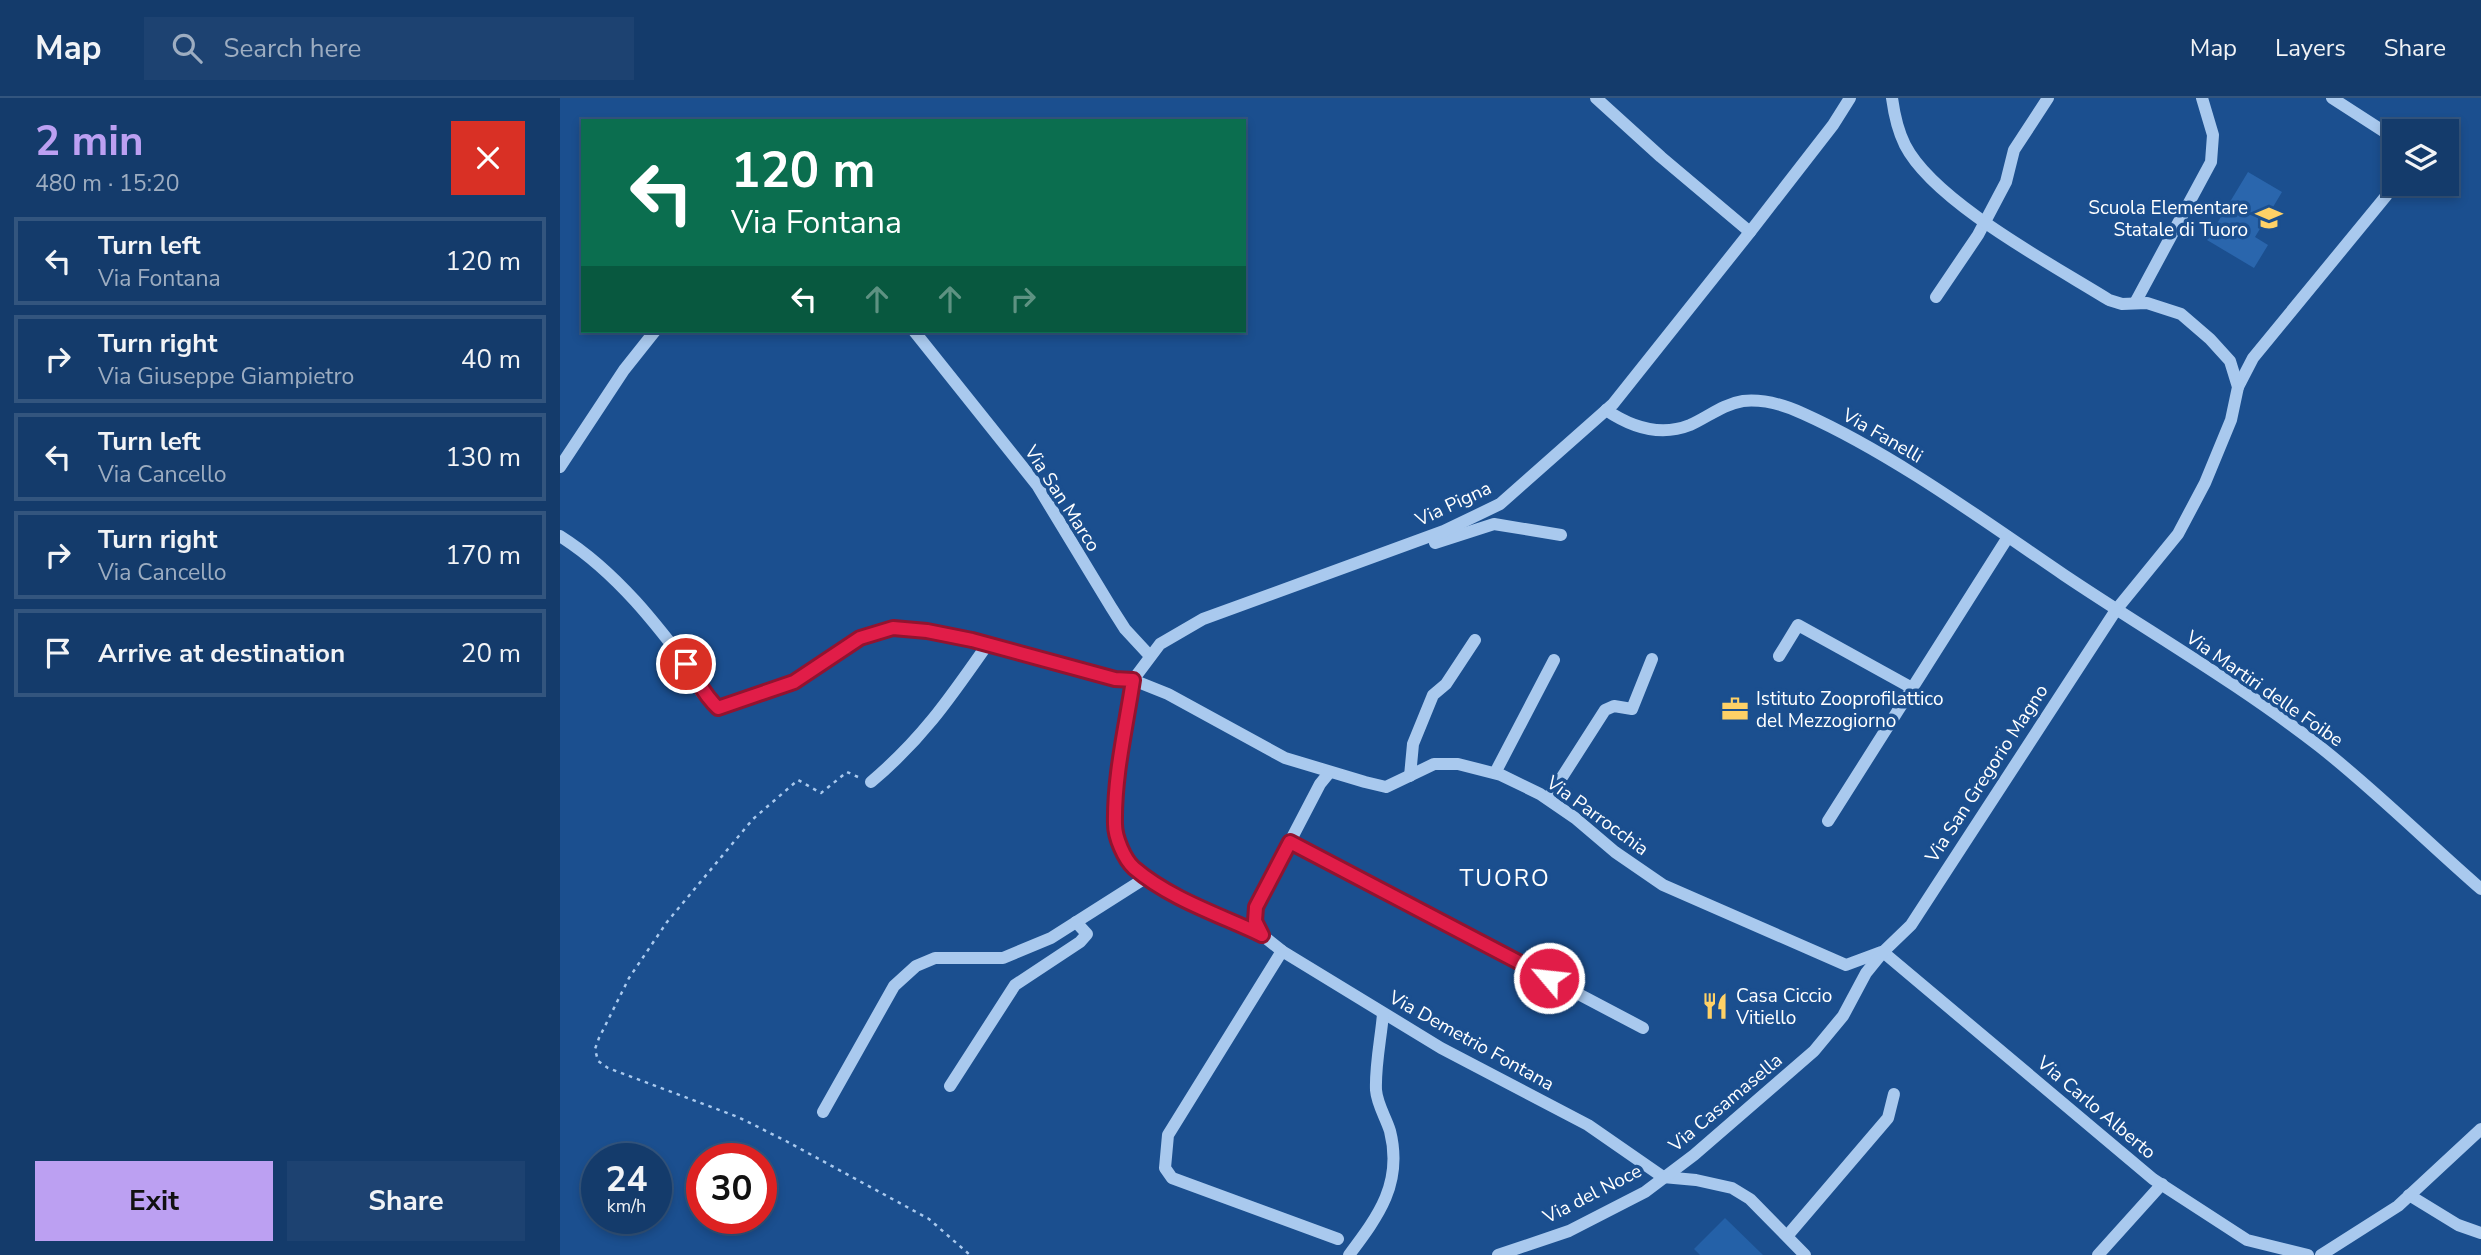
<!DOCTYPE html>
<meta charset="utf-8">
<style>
:root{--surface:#143b6b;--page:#1d4271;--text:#f1f3f6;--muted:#9dadc1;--line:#33557e;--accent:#bca0f2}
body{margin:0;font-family:"Nunito Sans",sans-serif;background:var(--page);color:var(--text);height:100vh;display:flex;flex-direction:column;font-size:26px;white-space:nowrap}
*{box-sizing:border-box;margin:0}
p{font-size:23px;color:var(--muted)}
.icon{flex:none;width:38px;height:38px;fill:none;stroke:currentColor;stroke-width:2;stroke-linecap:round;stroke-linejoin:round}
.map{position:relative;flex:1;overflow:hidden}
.panel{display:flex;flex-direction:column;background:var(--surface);width:560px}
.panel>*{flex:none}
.banner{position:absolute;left:21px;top:21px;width:665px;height:214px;border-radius:0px;box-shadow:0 4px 10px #0003,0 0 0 2px var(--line);background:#0b6e4f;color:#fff;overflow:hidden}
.fabs{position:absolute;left:1822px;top:21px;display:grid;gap:14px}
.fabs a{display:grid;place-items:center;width:77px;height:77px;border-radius:0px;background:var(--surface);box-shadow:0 4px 10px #0003,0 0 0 2px var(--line);font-size:35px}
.speed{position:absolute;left:21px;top:1045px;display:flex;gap:14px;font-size:35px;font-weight:700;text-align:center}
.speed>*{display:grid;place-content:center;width:91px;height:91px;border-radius:50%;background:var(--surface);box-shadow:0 4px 10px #0003,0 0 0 2px var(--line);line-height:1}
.speed small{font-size:18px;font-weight:400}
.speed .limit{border:10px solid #d22;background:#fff;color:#111}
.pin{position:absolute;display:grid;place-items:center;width:60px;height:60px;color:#fff;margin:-30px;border:4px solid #fff;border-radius:50%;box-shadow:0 2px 7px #0007}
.me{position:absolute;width:77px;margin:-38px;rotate:298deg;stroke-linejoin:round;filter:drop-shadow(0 0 5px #0008)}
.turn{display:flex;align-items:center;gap:24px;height:147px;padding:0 35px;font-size:32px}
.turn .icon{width:91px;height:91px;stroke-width:2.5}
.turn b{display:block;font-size:49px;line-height:60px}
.lanes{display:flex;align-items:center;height:66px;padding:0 35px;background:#0003;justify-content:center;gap:35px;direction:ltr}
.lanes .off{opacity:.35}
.round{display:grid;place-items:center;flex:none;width:74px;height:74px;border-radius:0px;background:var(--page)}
.headline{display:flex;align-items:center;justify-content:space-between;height:119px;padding:0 35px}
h1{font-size:42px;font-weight:700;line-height:52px;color:var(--accent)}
.primary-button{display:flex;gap:14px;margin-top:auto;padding:14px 35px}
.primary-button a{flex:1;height:80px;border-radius:0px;background:var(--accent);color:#111;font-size:28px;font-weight:700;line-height:80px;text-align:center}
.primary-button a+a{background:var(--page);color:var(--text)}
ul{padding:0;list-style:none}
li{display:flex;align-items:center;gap:21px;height:88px;margin:0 14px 10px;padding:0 21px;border:4px solid var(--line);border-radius:0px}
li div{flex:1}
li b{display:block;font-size:26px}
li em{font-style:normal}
header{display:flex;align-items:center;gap:42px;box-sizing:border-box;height:98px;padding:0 35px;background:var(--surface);border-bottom:2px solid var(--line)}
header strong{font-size:33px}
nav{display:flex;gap:38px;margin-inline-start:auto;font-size:24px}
.search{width:490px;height:63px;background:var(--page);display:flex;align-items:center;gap:18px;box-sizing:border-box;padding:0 24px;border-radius:0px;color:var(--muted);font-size:26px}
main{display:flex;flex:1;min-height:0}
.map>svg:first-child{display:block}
.green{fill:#2461a8}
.building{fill:#2a66ad}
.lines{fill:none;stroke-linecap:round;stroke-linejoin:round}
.path{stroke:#a9c9ee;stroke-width:2.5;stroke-dasharray:3.5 5;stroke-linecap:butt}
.minor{stroke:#a9c9ee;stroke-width:12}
.route-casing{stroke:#92132f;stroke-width:18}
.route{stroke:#e11d48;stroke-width:12}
.labels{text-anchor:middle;stroke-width:7;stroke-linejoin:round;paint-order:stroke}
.poi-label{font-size:19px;fill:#fff;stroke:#1b4f8f;text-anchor:start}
.street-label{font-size:19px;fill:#fff;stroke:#1b4f8f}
.quarter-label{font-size:23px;letter-spacing:2px;fill:#fff;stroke:#1b4f8f}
</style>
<header>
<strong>Map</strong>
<div class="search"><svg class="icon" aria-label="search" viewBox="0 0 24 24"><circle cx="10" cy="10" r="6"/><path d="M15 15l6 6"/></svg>Search here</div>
<nav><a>Map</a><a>Layers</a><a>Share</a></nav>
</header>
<main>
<section class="panel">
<div class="headline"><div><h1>2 min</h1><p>480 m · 15:20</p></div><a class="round" style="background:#d93025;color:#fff"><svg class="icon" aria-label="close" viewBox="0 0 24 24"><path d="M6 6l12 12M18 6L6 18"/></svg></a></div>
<ul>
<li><svg class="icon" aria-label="left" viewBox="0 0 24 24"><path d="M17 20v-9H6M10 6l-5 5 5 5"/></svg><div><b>Turn left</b><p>Via Fontana</p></div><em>120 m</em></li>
<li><svg class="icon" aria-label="right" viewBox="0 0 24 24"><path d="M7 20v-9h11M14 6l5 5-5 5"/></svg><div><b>Turn right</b><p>Via Giuseppe Giampietro</p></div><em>40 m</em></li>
<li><svg class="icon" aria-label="left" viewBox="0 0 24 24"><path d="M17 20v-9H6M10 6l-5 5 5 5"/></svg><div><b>Turn left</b><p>Via Cancello</p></div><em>130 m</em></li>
<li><svg class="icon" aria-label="right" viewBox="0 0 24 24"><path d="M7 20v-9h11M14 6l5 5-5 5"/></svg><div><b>Turn right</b><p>Via Cancello</p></div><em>170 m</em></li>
<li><svg class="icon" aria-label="arrive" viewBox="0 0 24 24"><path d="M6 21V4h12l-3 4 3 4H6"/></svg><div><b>Arrive at destination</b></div><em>20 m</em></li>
</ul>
<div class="primary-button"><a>Exit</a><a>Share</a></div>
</section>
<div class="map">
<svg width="1921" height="1157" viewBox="0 0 1921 1157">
<rect width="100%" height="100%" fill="#1b4f8f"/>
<path class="green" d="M 1165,1120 L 1203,1157 L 1140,1157 L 1134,1151 Z"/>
<path class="building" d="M 1688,74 L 1722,94 L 1695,139 L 1708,147 L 1694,170 L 1647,142 Z"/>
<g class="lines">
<path class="path" d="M 298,679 L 287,674 L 261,695 L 238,682 L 193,721 L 107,824 L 69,880 L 39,940 L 35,951 L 38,963 L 48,970 L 178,1019 L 226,1043 L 369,1121 L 410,1157"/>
<g class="minor">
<path d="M 1036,0 L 1101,59 L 1190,134"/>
<path d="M 1772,0 L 1834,40"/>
<path d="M 1376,199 L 1418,137 L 1446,84 L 1454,52 L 1488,0"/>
<path d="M 1575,205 L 1651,64 L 1653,37 L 1642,0"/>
<path d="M 354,233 L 477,387 L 551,509 L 565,531 L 590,558"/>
<path d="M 1678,289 L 1693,260 L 1826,98 L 1834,80"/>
<path d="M 1046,312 C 1071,329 1100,339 1130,327 C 1148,319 1163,306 1183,303 C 1204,301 1225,307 1244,316 C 1333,356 1423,422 1504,477 C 1589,534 1678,585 1759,648 C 1815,692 1867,744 1921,791"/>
<path d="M 0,369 L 64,272 L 95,233"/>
<path d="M 0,438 C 57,474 98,528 138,581 L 141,594 L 157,610 L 211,594 L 234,585 L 300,539 L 333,530 L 412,542 L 555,581 L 573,582 L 608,596 L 725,660 L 805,684 L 826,689 L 874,666 L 898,666 L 941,677 L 980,696 L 1015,720 L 1055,754 L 1103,787 L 1286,867 L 1321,854"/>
<path d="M 875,445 L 934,426 L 1001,437"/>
<path d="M 1219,558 L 1238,527 L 1352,590"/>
<path d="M 935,675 L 994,562"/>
<path d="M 850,678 L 853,646 L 873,597 L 886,586 L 915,542"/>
<path d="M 311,684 C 362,641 390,600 427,547"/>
<path d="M 988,701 L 1045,612 L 1054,608 L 1072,611 L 1092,561"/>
<path d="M 1268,723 L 1448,439"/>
<path d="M 730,744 L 1083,930"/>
<path d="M 702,837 L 695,823 L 696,809 L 760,686 L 769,675"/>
<path d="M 722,853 L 608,1037 L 605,1070 L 612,1080 L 778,1141"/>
<path d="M 1323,854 L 1593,1081 L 1687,1142 L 1748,1157"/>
<path d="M 390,988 L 455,887 L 520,844 L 527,836 L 516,824"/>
<path d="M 263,1014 L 334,888 L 356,868 L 375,860 L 443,860 L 491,840 L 587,779"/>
<path d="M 1103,1079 L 1028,1027 L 881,950 L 722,853 L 702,837 L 610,794 L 572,768 L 560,746 L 555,728 L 560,669 L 573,582 L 600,546 L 643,521 L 884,433 L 940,406 L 1053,306 L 1190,134 L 1273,27 L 1290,0"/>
<path d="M 1103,1079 L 1136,1082 L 1172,1090 L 1190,1101 L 1245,1157"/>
<path d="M 1849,1097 L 1898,1127 L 1921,1135"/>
<path d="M 1228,1137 L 1328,1020 L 1334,996"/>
<path d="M 789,1157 C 819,1117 843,1085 830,1033 C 826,1020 817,1006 816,992 C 815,967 821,940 823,916"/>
<path d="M 938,1157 L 1009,1133 L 1085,1094 L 1134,1057 L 1254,953 L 1283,918 L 1306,875 L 1323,854 L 1351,827 L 1556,512 L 1618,436 L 1645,385 L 1671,322 L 1678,289 L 1670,263 L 1650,241 L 1621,216 L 1587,205 L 1562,206 L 1549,202 C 1493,167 1374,104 1345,47 C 1338,33 1334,15 1332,0"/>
<path d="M 1538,1157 L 1602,1086"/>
<path d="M 1761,1157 L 1838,1108 L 1921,1031"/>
</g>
</g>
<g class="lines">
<defs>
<path id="route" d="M 126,566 C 140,583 140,593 158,610 L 234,584 L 300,540 L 333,530 L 367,533 L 412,542 L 555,581 L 573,582 C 566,629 554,678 555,726 C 555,739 564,761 574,770 C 610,801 660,817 702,837 L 695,823 L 696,809 L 730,744 L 989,880"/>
</defs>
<use href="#route" class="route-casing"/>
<use href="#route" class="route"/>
</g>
<defs>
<symbol id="school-bare" viewBox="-9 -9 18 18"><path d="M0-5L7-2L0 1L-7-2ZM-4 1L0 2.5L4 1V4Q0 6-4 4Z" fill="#ffd166" stroke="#1b4f8f" stroke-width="2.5" paint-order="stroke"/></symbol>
<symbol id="office-bare" viewBox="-9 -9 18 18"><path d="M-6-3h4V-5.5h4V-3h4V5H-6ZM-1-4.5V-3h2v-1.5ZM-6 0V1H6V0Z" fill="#ffd166" stroke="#1b4f8f" stroke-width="2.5" paint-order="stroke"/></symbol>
<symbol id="restaurant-bare" viewBox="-9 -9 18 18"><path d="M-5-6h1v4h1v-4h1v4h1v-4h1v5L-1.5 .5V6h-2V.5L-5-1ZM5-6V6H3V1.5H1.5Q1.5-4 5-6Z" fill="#ffd166" stroke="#1b4f8f" stroke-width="2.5" paint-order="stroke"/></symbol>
</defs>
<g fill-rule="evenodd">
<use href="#school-bare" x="1690" y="101" width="38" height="38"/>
<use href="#office-bare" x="1156" y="592" width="38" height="38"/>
<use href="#restaurant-bare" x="1136" y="889" width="38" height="38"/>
</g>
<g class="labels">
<g class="poi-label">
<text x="1688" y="116" text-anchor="end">Scuola Elementare<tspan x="1688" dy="22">Statale di Tuoro</tspan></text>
<text x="1196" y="607">Istituto Zooprofilattico<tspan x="1196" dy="22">del Mezzogiorno</tspan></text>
<text x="1176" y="904">Casa Ciccio<tspan x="1176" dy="22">Vitiello</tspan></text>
</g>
<g class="street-label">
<text transform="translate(1323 337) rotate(30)" y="7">Via Fanelli</text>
<text transform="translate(503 400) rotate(57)" y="7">Via San Marco</text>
<text transform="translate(893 405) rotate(-25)" y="7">Via Pigna</text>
<text transform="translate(1705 590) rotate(35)" y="7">Via Martiri delle Foibe</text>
<text transform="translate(1426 675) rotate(-57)" y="7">Via San Gregorio Magno</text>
<text transform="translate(1038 717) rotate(36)" y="7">Via Parrocchia</text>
<text transform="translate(912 942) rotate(29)" y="7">Via Demetrio Fontana</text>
<text transform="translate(1165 1004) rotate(-40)" y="7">Via Casamasella</text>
<text transform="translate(1537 1009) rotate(40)" y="7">Via Carlo Alberto</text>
<text transform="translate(1032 1095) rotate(-27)" y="7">Via del Noce</text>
</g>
<g class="quarter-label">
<text x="945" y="788">TUORO</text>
</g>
</g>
</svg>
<div class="fabs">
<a><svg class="icon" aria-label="layers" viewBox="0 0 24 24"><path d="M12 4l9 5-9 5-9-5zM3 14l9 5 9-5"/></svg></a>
</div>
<div class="speed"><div>24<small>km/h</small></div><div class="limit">30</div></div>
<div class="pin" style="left:126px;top:566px;background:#d93025"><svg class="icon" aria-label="arrive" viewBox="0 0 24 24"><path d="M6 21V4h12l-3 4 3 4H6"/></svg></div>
<svg class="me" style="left:989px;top:880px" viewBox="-20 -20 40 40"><circle r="17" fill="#e11d48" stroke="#fff" stroke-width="3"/><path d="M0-11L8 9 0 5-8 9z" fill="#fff"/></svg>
<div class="banner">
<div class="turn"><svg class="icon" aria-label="left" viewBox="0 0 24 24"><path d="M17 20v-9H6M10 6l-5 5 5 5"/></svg><div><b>120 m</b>Via Fontana</div></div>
<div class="lanes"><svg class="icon" aria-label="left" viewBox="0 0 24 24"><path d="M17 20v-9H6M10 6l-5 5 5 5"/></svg><svg class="icon off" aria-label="ahead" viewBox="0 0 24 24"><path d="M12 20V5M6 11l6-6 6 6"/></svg><svg class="icon off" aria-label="ahead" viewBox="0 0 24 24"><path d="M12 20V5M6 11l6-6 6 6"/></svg><svg class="icon off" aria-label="right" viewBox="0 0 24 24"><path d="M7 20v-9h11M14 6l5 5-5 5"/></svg></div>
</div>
</div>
</main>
